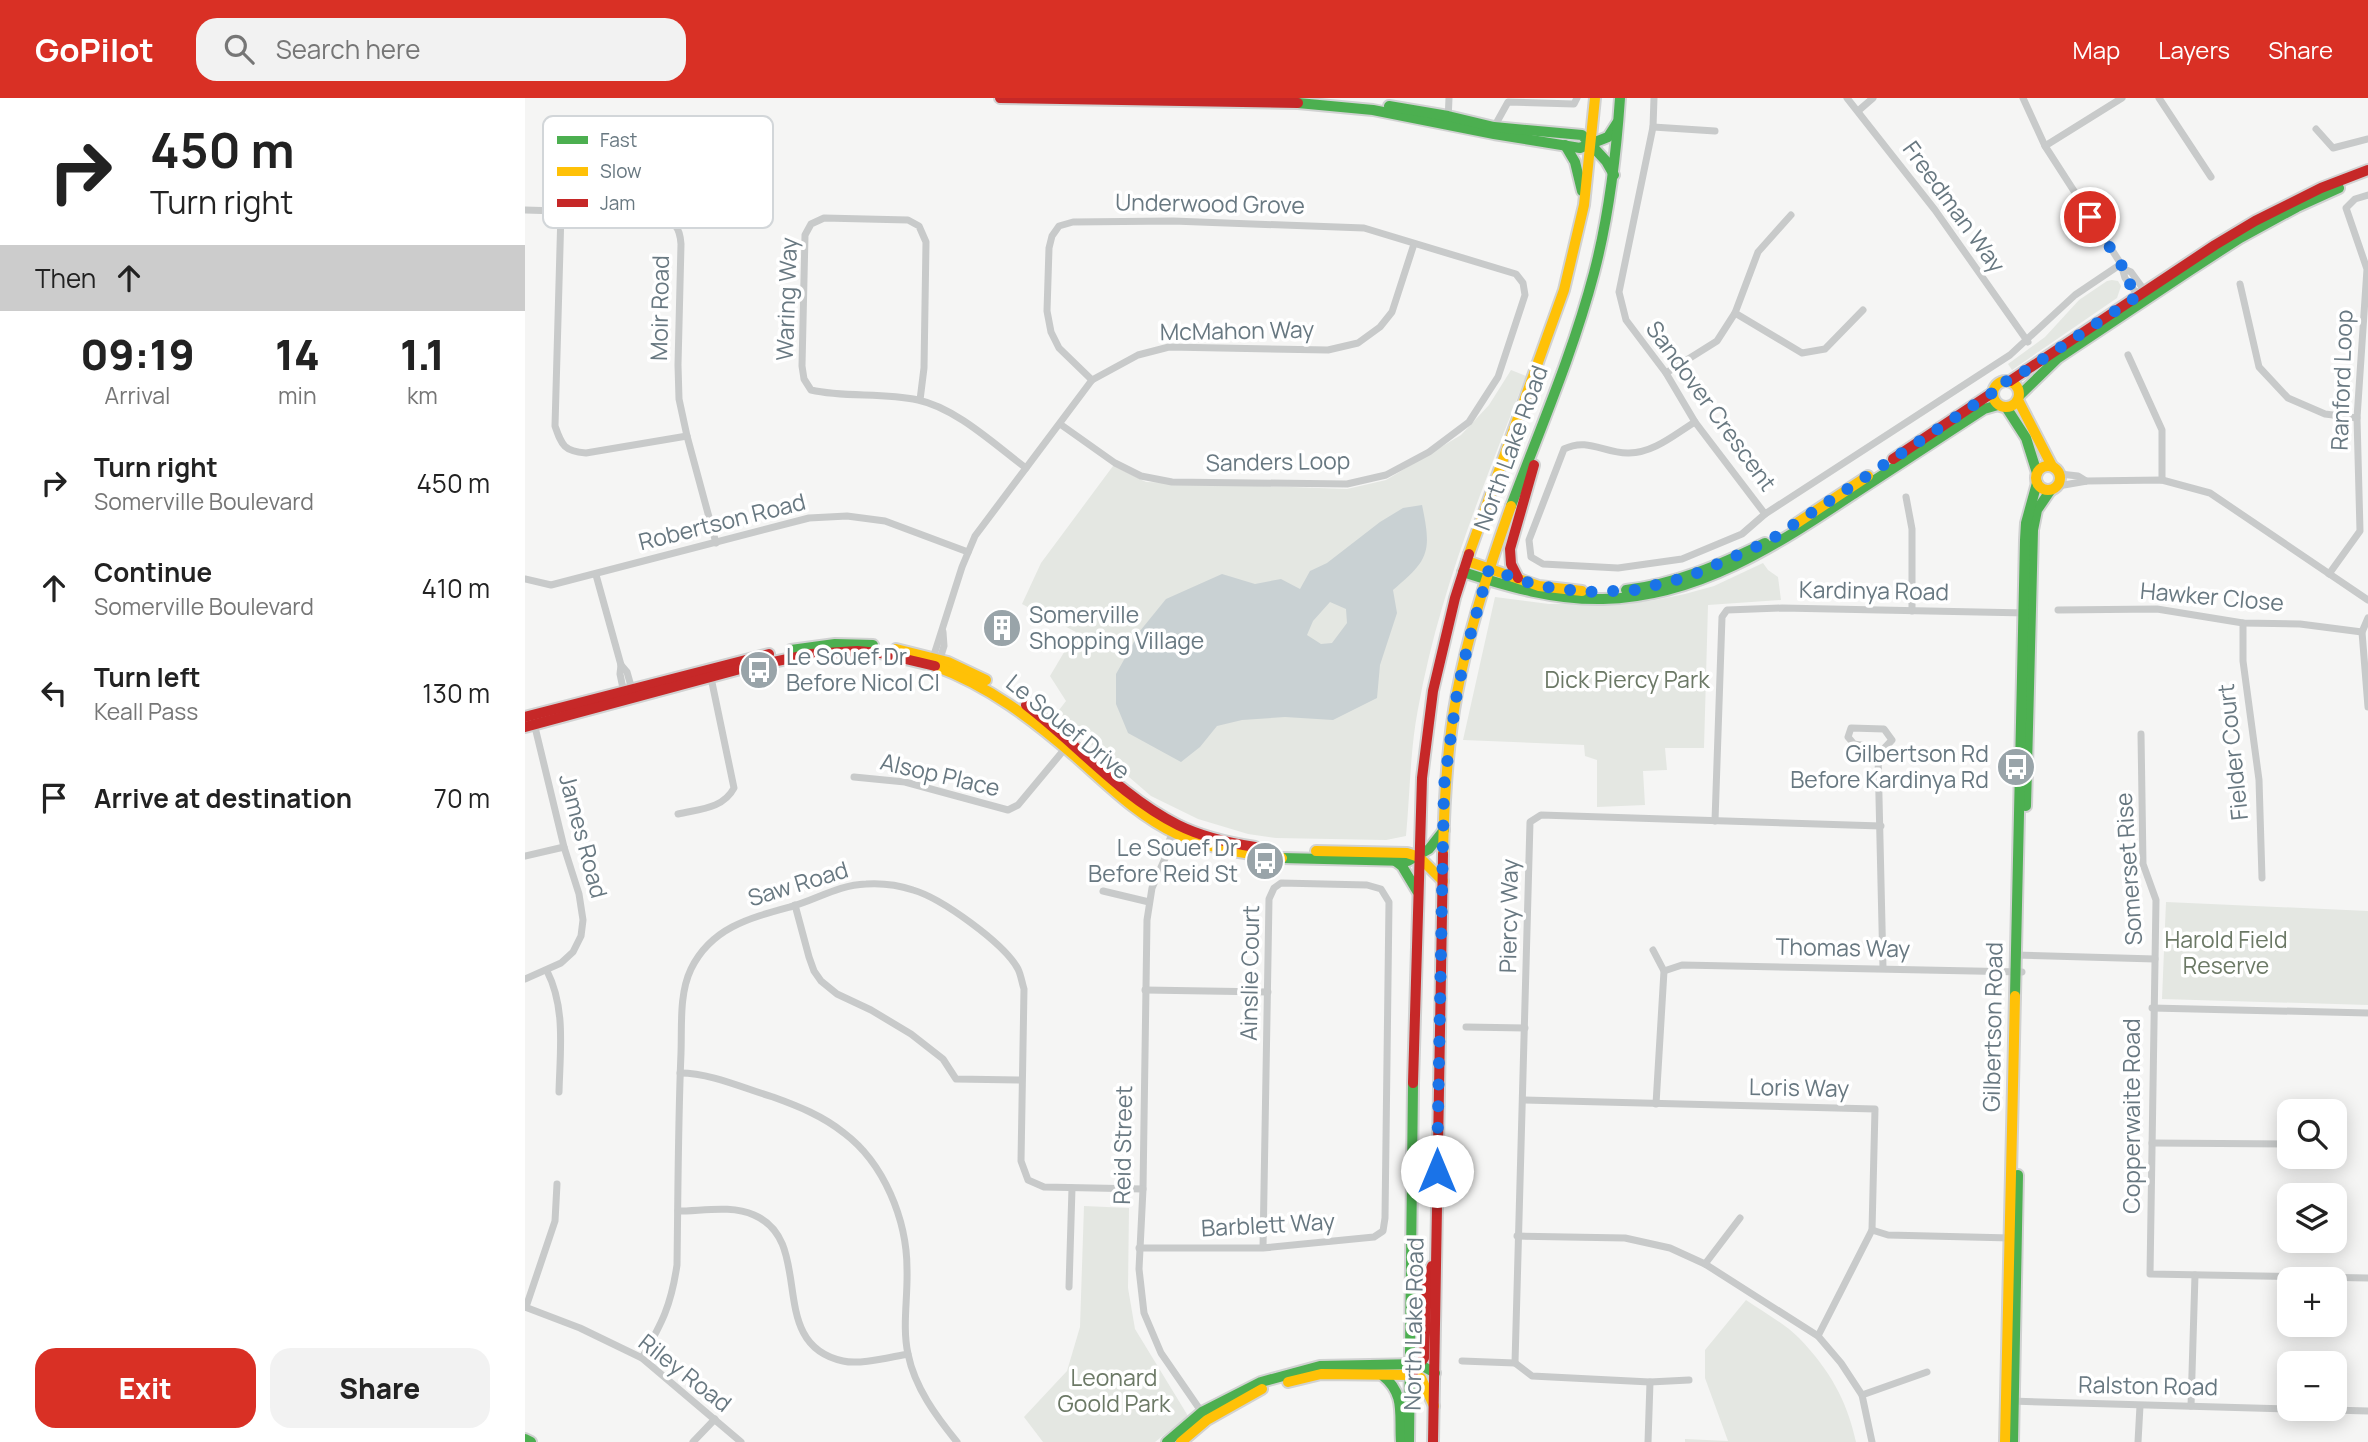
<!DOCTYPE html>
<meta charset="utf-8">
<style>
:root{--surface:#fff;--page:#f2f2f2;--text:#222;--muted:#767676;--accent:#d93025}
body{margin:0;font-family:Manrope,sans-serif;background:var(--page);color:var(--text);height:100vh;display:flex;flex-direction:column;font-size:26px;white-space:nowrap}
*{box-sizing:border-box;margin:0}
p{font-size:23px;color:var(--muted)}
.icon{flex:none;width:38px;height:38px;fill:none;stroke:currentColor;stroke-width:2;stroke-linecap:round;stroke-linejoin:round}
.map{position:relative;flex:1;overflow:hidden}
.drawer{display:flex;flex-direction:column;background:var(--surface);width:525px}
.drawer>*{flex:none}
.top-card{background:#fff;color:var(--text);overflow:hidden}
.fabs{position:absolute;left:1752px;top:1001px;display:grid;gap:14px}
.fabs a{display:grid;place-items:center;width:70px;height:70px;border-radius:14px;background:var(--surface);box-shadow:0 4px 18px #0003;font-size:35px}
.pin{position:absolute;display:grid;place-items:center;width:60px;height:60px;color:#fff;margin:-30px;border:4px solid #fff;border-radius:50%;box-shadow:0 2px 7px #0007}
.me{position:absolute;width:77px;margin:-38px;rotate:0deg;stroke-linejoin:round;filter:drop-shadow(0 0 5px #0008)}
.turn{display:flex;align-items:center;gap:24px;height:147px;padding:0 35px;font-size:32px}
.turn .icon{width:91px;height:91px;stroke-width:2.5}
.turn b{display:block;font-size:49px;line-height:60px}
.then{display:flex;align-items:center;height:66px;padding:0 35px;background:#0003;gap:14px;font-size:26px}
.eta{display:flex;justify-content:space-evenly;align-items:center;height:119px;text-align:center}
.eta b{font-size:42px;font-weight:800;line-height:49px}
.primary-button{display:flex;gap:14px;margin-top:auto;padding:14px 35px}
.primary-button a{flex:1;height:80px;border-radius:21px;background:var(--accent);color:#fff;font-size:28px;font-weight:800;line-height:80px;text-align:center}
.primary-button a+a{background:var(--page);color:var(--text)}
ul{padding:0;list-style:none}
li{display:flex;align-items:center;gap:21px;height:105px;padding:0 35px}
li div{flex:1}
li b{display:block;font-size:26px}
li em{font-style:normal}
header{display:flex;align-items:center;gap:42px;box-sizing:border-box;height:98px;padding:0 35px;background:var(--accent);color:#fff}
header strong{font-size:33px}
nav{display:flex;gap:38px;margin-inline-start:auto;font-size:24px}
.search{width:490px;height:63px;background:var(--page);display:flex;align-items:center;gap:18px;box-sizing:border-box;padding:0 24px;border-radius:21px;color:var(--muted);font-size:26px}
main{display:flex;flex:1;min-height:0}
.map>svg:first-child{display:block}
.green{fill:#e4e7e2}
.water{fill:#c9d1d3;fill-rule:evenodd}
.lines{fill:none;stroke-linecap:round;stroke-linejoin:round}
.fast-casing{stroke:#d1d2d2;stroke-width:14}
.slow-casing{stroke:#d1d2d2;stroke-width:14}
.jam-casing{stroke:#d1d2d2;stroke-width:14}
.street{stroke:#c8caca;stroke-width:7}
.fast{stroke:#4caf50;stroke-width:10}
.slow{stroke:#ffc107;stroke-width:10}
.jam{stroke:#c62828;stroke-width:10}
.route{stroke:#1a73e8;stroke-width:12;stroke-dasharray:0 21.6}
.labels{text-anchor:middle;stroke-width:7;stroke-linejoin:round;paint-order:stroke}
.street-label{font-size:23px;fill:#687881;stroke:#fff}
.poi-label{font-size:23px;fill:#687881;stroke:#fff;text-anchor:start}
.park-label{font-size:23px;fill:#6c7966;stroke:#fff}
.key{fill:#fff;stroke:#d2d6d9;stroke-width:2}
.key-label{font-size:19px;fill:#687881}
</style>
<header>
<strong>GoPilot</strong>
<div class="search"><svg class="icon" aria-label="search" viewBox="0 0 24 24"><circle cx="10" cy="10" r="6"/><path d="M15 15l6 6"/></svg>Search here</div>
<nav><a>Map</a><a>Layers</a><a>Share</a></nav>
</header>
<main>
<section class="drawer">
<div class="top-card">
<div class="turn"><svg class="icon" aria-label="right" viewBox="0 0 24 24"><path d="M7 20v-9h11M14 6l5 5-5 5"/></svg><div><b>450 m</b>Turn right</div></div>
<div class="then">Then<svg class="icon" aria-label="ahead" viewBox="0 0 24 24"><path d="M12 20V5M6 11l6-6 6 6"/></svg></div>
</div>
<div class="eta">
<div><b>09:19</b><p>Arrival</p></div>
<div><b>14</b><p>min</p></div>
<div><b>1.1</b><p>km</p></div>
</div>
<ul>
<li><svg class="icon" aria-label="right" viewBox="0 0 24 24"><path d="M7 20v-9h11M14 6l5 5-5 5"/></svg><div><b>Turn right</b><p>Somerville Boulevard</p></div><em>450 m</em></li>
<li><svg class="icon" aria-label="ahead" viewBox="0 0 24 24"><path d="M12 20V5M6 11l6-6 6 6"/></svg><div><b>Continue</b><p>Somerville Boulevard</p></div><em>410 m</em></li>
<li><svg class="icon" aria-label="left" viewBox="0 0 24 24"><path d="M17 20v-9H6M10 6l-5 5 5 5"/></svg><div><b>Turn left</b><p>Keall Pass</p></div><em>130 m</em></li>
<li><svg class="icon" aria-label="arrive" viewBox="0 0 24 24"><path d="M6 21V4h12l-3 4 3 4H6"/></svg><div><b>Arrive at destination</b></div><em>70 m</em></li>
</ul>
<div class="primary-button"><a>Exit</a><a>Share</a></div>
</section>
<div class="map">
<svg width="1843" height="1344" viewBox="0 0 1843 1344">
<rect width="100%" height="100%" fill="#f5f5f4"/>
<g class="green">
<path d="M 1587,182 L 1593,183 L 1596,188 L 1592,200 L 1487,272 L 1483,266 L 1520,239 L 1554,202 L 1582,183 Z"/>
<path d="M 986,272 L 1001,278 C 958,389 914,494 893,611 C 885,652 885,696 881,738 L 861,742 L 751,740 L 723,736 L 673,721 L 626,698 L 531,616 L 541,603 L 525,578 L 551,534 L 497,506 L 516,465 L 588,368 L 621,384 L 822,391 L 861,382 L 936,337 L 964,307 Z"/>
<path d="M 1238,465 L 1243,472 L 1253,479 L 1256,502 L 1183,507 L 1179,650 L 1140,650 L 1142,672 L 1118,673 L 1120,707 L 1072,709 L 1072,662 L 1060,658 L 1059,647 L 938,642 L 970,499 L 1024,506 L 1125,503 L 1160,496 L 1189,488 Z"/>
<path d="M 1641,804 L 1843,813 L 1843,907 L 1637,901 Z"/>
<path d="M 559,1108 L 604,1110 L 603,1190 L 610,1231 L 663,1318 L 630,1344 L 518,1344 L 499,1319 L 542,1273 L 555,1229 Z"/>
<path d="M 1221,1202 C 1238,1214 1259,1225 1274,1240 C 1304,1271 1322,1302 1331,1344 L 1160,1344 L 1160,1341 L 1203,1343 L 1180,1280 L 1180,1252 Z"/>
</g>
<path class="water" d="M 897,407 C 907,454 904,462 868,492 L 872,515 L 855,567 L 852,600 L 808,622 L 760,619 L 717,622 L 692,628 L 675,649 L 656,664 L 603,635 L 591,606 L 591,576 L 615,533 L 641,501 L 697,476 L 730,486 L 756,481 L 775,491 L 785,473 L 802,465 L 855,424 L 878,410 ZM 805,504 L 821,511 L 822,525 L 807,545 L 796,546 L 782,537 L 788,523 Z"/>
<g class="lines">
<defs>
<g id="fast">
<path d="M 773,5 L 848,12 L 969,36 L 1055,50 L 1083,39 L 1092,25"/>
<path d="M 864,8 L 923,18 L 969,29 L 1057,37 L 1081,63 L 1089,77"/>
<path d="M 1040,47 L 1050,64 L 1057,93"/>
<path d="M 1494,298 L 1533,260 L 1664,173 L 1715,140 L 1772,109 L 1814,90"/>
<path d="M 1481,309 L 1501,340 L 1512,375"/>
<path d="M 986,408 C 1015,331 1048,255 1069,175 C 1084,118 1091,59 1095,0"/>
<path d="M 938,474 C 984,489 1029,502 1078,501 C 1174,499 1253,446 1330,395 C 1373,367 1416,339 1459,311 L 1473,307"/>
<path d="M 1101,492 C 1151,486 1195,467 1240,445"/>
<path d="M 266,552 L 310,546 L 348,547"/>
<path d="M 1501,708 L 1508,432 L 1512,412 L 1525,393"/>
<path d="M 757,760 L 883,763 L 904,751 L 919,732"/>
<path d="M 869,762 L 877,768 L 892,793"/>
<path d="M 1490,898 L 1500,442 L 1501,425 L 1512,385"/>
<path d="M 857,1277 C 881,1296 874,1317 876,1344"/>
<path d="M 0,1341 L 6,1344"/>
<path d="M 642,1344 L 677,1314 L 736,1284 L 795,1268 L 894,1266 L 910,1275"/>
<path d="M 884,1344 L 888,985"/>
<path d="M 1488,1344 L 1493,1077"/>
</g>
<g id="slow">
<circle cx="1481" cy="296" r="13"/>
<path d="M 1493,302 L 1527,368"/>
<circle cx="1523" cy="380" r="12"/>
<path d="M 1269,427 L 1343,378"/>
<path d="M 944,456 L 1039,192 L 1059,107 L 1070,0"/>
<path d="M 942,463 L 1014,488 L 1057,493"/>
<path d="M 371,551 L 423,564 L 461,582"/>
<path d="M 410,568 C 464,588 507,621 550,658 C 582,686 613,718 652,736 C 685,751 721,756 757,760"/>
<path d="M 791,753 L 882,755 L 894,759 L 918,783"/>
<path d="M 918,756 C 919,702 922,648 932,595 C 944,531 964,469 986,408"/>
<path d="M 763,1284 L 796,1276 L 886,1277 L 896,1280 L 909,1308"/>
<path d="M 656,1344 L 682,1322 L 737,1291"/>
<path d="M 1480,1344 L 1490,898"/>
</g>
<g id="jam">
<path d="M 475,0 L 773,5"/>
<path d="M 1485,283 L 1690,147 L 1730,123 L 1796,90 L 1843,72"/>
<path d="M 1368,361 L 1467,295"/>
<path d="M 993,480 L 986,466 L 985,451 L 1009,367"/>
<path d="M 501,607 C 552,646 595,698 653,727 C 677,739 704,745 730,749"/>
<path d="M 0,619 L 244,556"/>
<path d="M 0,629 L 219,570 L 286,556 L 332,553 L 355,555 L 410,568"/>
<path d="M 888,985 L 897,680 L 908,593 L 930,500 L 944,456"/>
<path d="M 886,1277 L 899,1260 L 902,1184 L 907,1168"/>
<path d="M 908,1344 L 918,756"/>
</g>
</defs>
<use href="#fast" class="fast-casing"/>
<use href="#slow" class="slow-casing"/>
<use href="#jam" class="jam-casing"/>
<g class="street">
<path d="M 1129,0 L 1128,29 L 1094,194 L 1101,222 L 1141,275 L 1170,324 L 1240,416 L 1485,257 L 1550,197 L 1596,166"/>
<path d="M 1322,0 L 1410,112 L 1503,244"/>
<path d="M 1498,0 L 1520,48 L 1596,166 L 1600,180 L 1616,201"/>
<path d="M 1634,0 L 1686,79"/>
<path d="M 1333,13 L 1348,0"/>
<path d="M 923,23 L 924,0"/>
<path d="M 1128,29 L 1190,33"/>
<path d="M 968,31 L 983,4 L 1049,6 L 1052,0"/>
<path d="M 1791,31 L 1808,50 L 1843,41"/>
<path d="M 1520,48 L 1597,0"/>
<path d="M 0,112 L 133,116 C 149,123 155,129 156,146 L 153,267 L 154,301 L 162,338 L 191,445"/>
<path d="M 36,114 L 30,328 C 37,348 39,353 61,355 L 162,338"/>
<path d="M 1599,171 L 1606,174 L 1622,196"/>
<path d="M 1715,186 L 1734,269 L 1763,300 L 1800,316 L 1832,320"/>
<path d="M 1210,215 L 1277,255 L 1300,251 L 1338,212"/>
<path d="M 1603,257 L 1637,332 L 1637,382"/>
<path d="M 1141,275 L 1192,243 L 1210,215 L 1233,154 L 1266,117"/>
<path d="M 395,302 L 399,270 L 401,144 L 394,128 L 383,122 L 299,120 L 286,126 L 280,137 L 277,268 L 279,281 L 286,292 C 321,300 357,294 393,302 C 431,310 470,347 501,370"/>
<path d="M 1170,324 C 1150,336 1129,355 1104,355 C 1080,356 1063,339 1039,351 L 1004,442 L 1006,459 L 1018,466 L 1093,470 L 1157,461 L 1217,436 L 1240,416"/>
<path d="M 535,326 L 590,365 L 616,378 L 647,384 L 822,386 L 861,377 L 904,354 L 944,324 L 973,279 L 1000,197 L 998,185 L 991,176 L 839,130 L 648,123 L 548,124 L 534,128 L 527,138 L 524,150 L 522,213 L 526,234 L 534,250 L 567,282"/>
<path d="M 1535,376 L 1553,378 L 1561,383"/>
<path d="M 1533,388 L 1562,383 L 1637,382 L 1685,395 L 1843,502"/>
<path d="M 1381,399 L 1387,431 L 1387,513"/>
<path d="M 1804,476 L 1835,433 L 1832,320 L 1842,171 L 1821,110 L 1830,101 L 1843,97"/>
<path d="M 71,477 L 96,567 L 95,576 L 99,595"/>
<path d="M 0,481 L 26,487 L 284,420 L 322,418 L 360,423 L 443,454"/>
<path d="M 1533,512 L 1632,511 L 1718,525 L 1775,526 L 1837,534"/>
<path d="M 1843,520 L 1837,534 L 1843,609"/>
<path d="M 1718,525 L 1718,563 L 1734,682 L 1737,780"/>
<path d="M 407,563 L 437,469 L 450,438 L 567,282 L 613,257 L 644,249 L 803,252 L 833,245 L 855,229 L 867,214 L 889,146"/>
<path d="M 414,564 L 419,548 L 418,534"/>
<path d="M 96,567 L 102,574 L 108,595"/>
<path d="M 1616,636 L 1618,766 L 1631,802 L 1625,1176 L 1843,1180"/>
<path d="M 1353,657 L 1367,642 L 1359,631 L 1326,630 L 1323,639 L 1329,646 L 1342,648 L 1353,657 L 1358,870"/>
<path d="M 329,679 L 380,684 L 483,712 L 493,707 L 543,647"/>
<path d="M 153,716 C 174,711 198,711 209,690 L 185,575"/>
<path d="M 1190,723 L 1197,519 L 1202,512 L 1257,510 L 1502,515"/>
<path d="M 649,731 L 640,753 L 641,758 L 627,790 L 622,822 L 618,1091 L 614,1171 L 619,1215 L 636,1255 L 678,1316"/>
<path d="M 0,758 L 39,749"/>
<path d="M 641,758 L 646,755 L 656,735"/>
<path d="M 578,793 L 624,804"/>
<path d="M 270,807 L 284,859 L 289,873 L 296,883 L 312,896 L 346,912 L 386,936 L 418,961 L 431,981 L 496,982"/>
<path d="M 1128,852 L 1139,873 L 1131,1006"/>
<path d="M 1490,857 L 1630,861"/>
<path d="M 22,873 C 41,910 35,953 34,994"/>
<path d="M 1139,873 L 1157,867 L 1497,874"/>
<path d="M 0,881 L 36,865 L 48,854 L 56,838 L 58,822 L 54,796 L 39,749 L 9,625"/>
<path d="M 620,892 L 743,894"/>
<path d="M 1627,910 L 1843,915"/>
<path d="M 941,929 L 1000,930"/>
<path d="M 155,975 C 186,975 218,990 248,999 C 273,1008 298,1018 319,1035 C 359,1065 382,1122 382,1171 C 383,1199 377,1229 383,1256 C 390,1290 411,1318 432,1344"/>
<path d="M 999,1002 L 1350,1011 L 1347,1132 L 1293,1238"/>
<path d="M 1627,1045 L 1764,1046"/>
<path d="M 153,1113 C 177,1113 207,1107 229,1117 C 292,1144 239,1246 318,1263 C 335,1267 365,1259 383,1256"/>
<path d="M 1347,1132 L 1363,1137 L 1486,1140"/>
<path d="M 992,1138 L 1100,1140 L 1145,1150 L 1180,1166 L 1293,1238 L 1316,1265 L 1337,1297 L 1347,1344"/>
<path d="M 614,1150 L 738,1150 L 849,1139 L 858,1133 L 860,1120 L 864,804 L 856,791 L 842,787 L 756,785 L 749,790 L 744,801 L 738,1150"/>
<path d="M 1180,1166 L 1215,1120"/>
<path d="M 544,1189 L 547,1090"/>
<path d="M 0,1209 L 55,1230 L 117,1260 L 216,1344"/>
<path d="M 1,1209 L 30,1123 L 32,1086"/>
<path d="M 117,1260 C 137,1225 146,1208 152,1167 C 153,1097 153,1026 156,955 C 157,928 154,896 166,871 C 186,830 224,820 265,809 C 291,802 313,787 341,786 C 356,785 373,787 388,792 C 416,800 479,845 493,871 C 496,877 497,885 499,891 L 496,1063 L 503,1082 L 519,1089 L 618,1091"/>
<path d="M 937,1263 L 990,1265 L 1007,1278 L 1125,1284 L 1164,1282"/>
<path d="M 990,1265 L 1005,724 L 1016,717 L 1356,728"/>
<path d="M 1337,1297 L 1402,1274"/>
<path d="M 1485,1303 L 1764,1311"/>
<path d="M 1666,1308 L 1670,1177"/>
<path d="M 1771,1311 L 1843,1313"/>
<path d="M 168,1344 L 190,1321"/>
<path d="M 1123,1344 L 1125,1284"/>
<path d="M 1613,1344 L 1615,1308"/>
</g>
<use href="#fast" class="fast"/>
<use href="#slow" class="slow"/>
<use href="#jam" class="jam"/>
</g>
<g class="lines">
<path class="route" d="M 912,1073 L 919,687 L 932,595 L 944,542 L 964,471 L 1014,488 L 1061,494 L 1110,492 L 1163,479 L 1244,443 L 1467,295 L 1473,284 L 1485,283 L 1614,197 L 1600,180 L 1599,171 L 1565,119"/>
</g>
<defs>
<symbol id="building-disc" viewBox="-11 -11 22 22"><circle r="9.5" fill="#99a4a9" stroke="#fff"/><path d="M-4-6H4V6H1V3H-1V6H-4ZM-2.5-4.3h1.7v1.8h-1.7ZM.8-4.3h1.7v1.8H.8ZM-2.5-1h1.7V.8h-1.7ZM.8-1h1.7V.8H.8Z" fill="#fff"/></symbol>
<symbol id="bus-disc" viewBox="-11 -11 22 22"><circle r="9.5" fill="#99a4a9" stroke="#fff"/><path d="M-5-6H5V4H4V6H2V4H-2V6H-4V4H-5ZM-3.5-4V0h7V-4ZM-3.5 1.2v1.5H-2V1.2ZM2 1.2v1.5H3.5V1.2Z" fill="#fff"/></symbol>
</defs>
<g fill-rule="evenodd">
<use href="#building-disc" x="455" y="508" width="44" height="44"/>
<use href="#bus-disc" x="212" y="550" width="44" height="44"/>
<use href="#bus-disc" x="1469" y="647" width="44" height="44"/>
<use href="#bus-disc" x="718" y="741" width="44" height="44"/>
</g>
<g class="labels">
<g class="street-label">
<text transform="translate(685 106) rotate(1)" y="8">Underwood Grove</text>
<text transform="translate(1429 109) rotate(54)" y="8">Freedman Way</text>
<text transform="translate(262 201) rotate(-88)" y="8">Waring Way</text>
<text transform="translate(135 210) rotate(-89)" y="8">Moir Road</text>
<text transform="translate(712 233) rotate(-1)" y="8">McMahon Way</text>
<text transform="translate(1817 282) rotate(-88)" y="8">Ranford Loop</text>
<text transform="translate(1186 308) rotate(54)" y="8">Sandover Crescent</text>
<text transform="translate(986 350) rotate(-70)" y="8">North Lake Road</text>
<text transform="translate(753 364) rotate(-1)" y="8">Sanders Loop</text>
<text transform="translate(197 424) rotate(-14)" y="8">Robertson Road</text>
<text transform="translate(1349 493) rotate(1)" y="8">Kardinya Road</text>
<text transform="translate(1687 499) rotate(5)" y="8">Hawker Close</text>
<text transform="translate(543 629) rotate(39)" y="8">Le Souef Drive</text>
<text transform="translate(1708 654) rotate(-96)" y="8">Fielder Court</text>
<text transform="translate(415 677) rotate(13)" y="8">Alsop Place</text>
<text transform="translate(58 738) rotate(75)" y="8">James Road</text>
<text transform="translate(1604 771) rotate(-94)" y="8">Somerset Rise</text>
<text transform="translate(273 786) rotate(-17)" y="8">Saw Road</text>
<text transform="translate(984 818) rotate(-89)" y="8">Piercy Way</text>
<text transform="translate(1318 850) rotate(1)" y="8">Thomas Way</text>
<text transform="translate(725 875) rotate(-89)" y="8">Ainslie Court</text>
<text transform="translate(1468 929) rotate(-89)" y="8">Gilbertson Road</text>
<text transform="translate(1274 990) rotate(1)" y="8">Loris Way</text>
<text transform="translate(1607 1018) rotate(-90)" y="8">Copperwaite Road</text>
<text transform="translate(598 1047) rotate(-89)" y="8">Reid Street</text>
<text transform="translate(743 1127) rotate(-3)" y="8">Barblett Way</text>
<text transform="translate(889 1226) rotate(-89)" y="8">North Lake Road</text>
<text transform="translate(160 1275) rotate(38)" y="8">Riley Road</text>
<text transform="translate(1623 1288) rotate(1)" y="8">Ralston Road</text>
</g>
<g class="poi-label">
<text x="504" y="525">Somerville<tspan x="504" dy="26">Shopping Village</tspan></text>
<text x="261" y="567">Le Souef Dr<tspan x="261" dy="26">Before Nicol Cl</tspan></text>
<text x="1464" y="664" text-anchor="end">Gilbertson Rd<tspan x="1464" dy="26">Before Kardinya Rd</tspan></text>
<text x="713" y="758" text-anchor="end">Le Souef Dr<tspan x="713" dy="26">Before Reid St</tspan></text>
</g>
<g class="park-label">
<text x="1102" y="590">Dick Piercy Park</text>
<text x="1701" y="850">Harold Field<tspan x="1701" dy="26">Reserve</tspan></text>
<text x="589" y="1288">Leonard<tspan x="589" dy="26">Goold Park</tspan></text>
</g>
</g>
<rect x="18" y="18" width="230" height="112" rx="10" class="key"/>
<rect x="32" y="38" width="31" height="8" fill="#4caf50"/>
<rect x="32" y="69" width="31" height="9" fill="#ffc107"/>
<rect x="32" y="101" width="31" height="8" fill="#c62828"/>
<g class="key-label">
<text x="75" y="49">Fast</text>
<text x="75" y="80">Slow</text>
<text x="75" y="112">Jam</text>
</g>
</svg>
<div class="fabs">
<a><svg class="icon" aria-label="search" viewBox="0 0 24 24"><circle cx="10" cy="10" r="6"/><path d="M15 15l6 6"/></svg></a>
<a><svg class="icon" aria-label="layers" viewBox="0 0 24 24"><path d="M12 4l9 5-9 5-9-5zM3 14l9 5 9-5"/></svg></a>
<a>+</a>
<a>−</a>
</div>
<div class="pin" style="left:1565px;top:119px;background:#d93025"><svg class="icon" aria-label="arrive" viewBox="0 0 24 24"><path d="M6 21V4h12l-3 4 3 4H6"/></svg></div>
<svg class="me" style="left:912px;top:1073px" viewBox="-20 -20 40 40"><circle r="19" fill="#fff"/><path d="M0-13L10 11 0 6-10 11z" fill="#1a73e8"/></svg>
</div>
</main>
